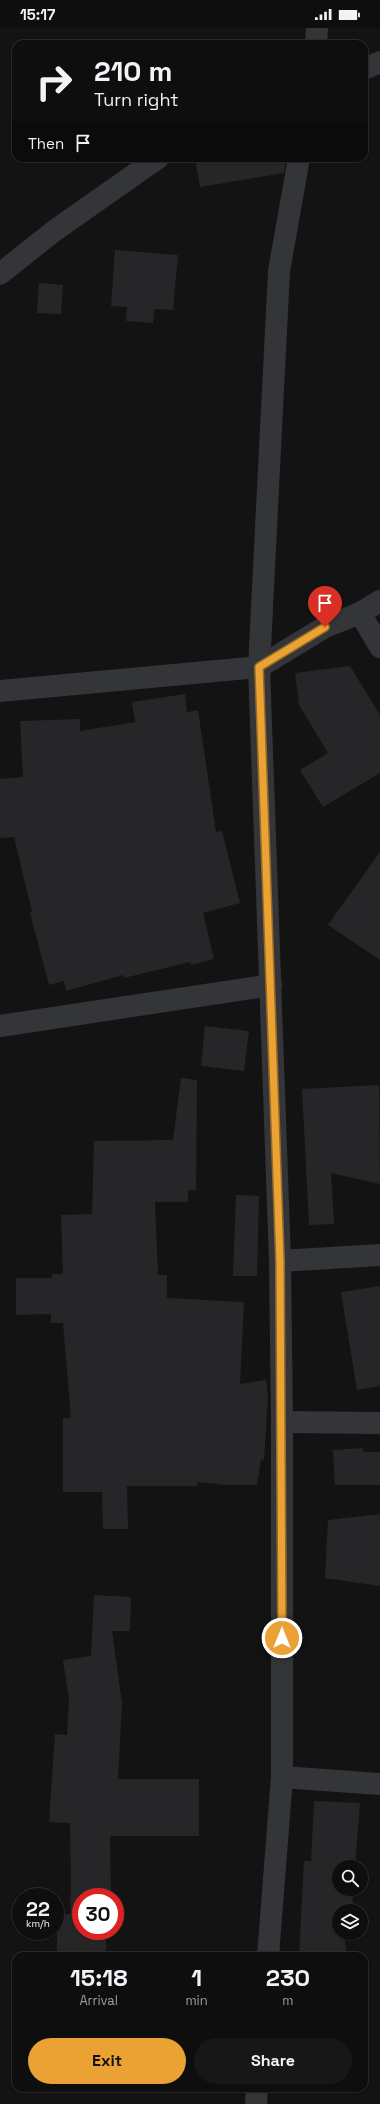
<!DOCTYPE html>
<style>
:root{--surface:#0e0e0f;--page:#171718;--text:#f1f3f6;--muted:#9b9c9e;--line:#2e2e2f;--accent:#eaa234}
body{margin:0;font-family:"Space Grotesk",sans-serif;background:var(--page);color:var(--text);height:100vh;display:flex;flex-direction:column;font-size:15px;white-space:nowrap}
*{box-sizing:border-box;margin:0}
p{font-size:13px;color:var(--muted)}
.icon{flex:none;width:22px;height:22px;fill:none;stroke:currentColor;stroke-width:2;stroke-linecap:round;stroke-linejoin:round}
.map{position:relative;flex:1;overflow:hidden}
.drawer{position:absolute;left:12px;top:1924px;width:356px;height:140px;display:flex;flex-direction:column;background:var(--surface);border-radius:12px;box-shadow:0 1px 3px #0004,0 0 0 1px var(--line)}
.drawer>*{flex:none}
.hud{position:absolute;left:12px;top:12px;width:356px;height:122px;border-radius:12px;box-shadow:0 1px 3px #0004,0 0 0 1px var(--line);background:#0e0e0f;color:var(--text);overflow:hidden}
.buttons{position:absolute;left:332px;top:1832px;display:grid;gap:8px}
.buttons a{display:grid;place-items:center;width:36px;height:36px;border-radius:50%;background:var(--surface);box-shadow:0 1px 3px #0004,0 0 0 1px var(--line);font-size:20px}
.speed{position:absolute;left:12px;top:1860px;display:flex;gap:8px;font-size:20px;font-weight:700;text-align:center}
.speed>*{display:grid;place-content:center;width:52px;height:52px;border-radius:50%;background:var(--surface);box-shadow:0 1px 3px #0004,0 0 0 1px var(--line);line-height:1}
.speed small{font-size:10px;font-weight:400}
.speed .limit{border:6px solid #d22;background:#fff;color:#111}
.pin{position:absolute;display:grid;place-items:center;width:34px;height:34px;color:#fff;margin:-41px -17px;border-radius:50% 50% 50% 0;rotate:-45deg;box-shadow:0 0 4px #0007}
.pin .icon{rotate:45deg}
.me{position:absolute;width:44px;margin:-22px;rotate:0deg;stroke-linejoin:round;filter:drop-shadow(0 0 3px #0008)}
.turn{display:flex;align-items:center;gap:14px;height:84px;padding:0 16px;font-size:18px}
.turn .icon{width:52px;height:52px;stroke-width:2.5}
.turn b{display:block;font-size:28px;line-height:34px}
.then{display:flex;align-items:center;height:38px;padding:0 16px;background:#0003;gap:8px;font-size:15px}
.eta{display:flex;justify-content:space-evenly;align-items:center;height:68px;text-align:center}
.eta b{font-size:24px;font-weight:600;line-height:28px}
.cta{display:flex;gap:8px;margin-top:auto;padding:8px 16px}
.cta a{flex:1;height:46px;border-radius:24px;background:var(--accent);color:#111;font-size:16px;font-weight:600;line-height:46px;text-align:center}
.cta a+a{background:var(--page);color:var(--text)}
.status{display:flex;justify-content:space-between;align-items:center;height:28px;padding:0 20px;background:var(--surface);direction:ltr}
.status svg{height:11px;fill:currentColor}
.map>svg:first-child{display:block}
.building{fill:#262628}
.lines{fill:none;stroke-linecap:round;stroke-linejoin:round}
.minor{stroke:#343539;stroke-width:22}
.route-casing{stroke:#986922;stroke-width:10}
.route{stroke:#eaa234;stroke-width:7}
</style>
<div class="status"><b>15:17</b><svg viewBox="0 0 49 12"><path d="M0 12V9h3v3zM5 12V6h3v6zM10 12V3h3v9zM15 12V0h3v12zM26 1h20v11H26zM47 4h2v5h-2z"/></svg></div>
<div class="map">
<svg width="380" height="2076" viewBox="0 0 380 2076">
<rect width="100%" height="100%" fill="#131314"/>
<g class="building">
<path d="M 195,130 L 286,130 L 284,145 L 200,159 Z"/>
<path d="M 115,222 L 178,227 L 173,282 L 154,281 L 153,295 L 126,293 L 127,279 L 111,278 Z"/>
<path d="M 39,255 L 63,257 L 61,286 L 37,285 Z"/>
<path d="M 350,638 L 380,687 L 380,745 L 323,779 L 300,742 L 328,725 L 299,677 L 295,645 Z"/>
<path d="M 185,666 L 187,684 L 198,682 L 216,804 L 222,803 L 240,875 L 203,885 L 214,931 L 191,937 L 190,934 L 124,950 L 123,947 L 66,963 L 64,953 L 49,957 L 30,885 L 32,884 L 14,809 L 0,810 L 0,751 L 23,749 L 20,693 L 80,691 L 80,703 L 135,694 L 132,674 Z"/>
<path d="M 380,824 L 380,932 L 328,897 Z"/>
<path d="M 205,998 L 249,1003 L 244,1043 L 201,1038 Z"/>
<path d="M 181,1050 L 197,1052 L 196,1162 L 188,1162 L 188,1174 L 155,1174 L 158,1247 L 167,1247 L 167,1270 L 244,1274 L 240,1356 L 266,1352 L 268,1370 L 264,1432 L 261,1431 L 257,1457 L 226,1457 L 197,1454 L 197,1458 L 127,1458 L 128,1501 L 103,1501 L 102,1464 L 63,1464 L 63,1390 L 71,1390 L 63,1295 L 51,1295 L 51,1286 L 16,1287 L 16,1250 L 52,1250 L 52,1246 L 63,1246 L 61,1187 L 92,1186 L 94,1113 L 173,1112 Z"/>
<path d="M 379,1057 L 380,1156 L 331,1145 L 334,1196 L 309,1197 L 302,1061 Z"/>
<path d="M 236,1167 L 259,1168 L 257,1248 L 233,1248 Z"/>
<path d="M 380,1258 L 380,1358 L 357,1362 L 341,1264 Z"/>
<path d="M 363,1420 L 363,1424 L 380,1424 L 380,1457 L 335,1457 L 333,1422 Z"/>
<path d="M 380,1486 L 380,1558 L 325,1550 L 328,1492 Z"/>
<path d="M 94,1567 L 131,1569 L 130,1603 L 112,1603 L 122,1675 L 118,1751 L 199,1751 L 199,1808 L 110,1808 L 111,1869 L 81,1869 L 81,1903 L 106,1903 L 106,1928 L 57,1928 L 57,1903 L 60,1903 L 61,1886 L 70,1886 L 71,1859 L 70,1795 L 49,1794 L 55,1706 L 67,1707 L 69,1672 L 63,1632 L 91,1628 Z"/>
<path d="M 314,1773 L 360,1775 L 355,1839 L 339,1839 L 339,1861 L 353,1861 L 352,1883 L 339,1883 L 339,1905 L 351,1905 L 350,1907 L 344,1907 L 347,1928 L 299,1928 L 304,1833 L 311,1833 Z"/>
</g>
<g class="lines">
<g class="minor">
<path d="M 316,16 L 317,0"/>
<path d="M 364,41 L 380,34"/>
<path d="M 0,246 L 54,203 L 158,130"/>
<path d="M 360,585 L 380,619"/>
<path d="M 0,663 L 259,639 L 325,599 L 360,585 L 380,573"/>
<path d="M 0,998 L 271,957"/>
<path d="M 280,1233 L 380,1227"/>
<path d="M 282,1394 L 380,1395"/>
<path d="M 282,1749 L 380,1756"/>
<path d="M 268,1928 L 282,1749 L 282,1394 L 280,1233 L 259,639 L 279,243 L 299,130"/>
<path d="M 256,2076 L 257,2060"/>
</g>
</g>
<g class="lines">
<defs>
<path id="route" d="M 282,1610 L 280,1233 L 259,639 L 325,599"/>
</defs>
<use href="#route" class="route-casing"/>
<use href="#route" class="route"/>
</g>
</svg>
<div class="buttons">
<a><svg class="icon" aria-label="search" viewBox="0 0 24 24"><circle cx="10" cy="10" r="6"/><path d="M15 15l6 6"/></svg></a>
<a><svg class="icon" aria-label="layers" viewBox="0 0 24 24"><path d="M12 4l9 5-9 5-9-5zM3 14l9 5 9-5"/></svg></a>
</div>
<div class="speed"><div>22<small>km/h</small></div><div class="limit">30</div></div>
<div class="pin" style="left:325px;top:599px;background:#d93025"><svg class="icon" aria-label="arrive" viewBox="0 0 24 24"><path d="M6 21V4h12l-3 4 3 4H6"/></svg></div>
<svg class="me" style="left:282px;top:1610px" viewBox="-20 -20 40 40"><circle r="17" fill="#eaa234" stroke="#fff" stroke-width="3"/><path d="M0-11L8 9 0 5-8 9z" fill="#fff"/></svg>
<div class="hud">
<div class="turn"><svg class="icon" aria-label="right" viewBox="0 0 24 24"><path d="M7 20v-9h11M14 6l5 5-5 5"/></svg><div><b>210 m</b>Turn right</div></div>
<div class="then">Then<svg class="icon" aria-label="arrive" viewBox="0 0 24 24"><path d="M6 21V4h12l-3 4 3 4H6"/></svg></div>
</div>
<section class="drawer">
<div class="eta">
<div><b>15:18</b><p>Arrival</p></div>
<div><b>1</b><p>min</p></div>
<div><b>230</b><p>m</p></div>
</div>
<div class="cta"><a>Exit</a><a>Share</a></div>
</section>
</div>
